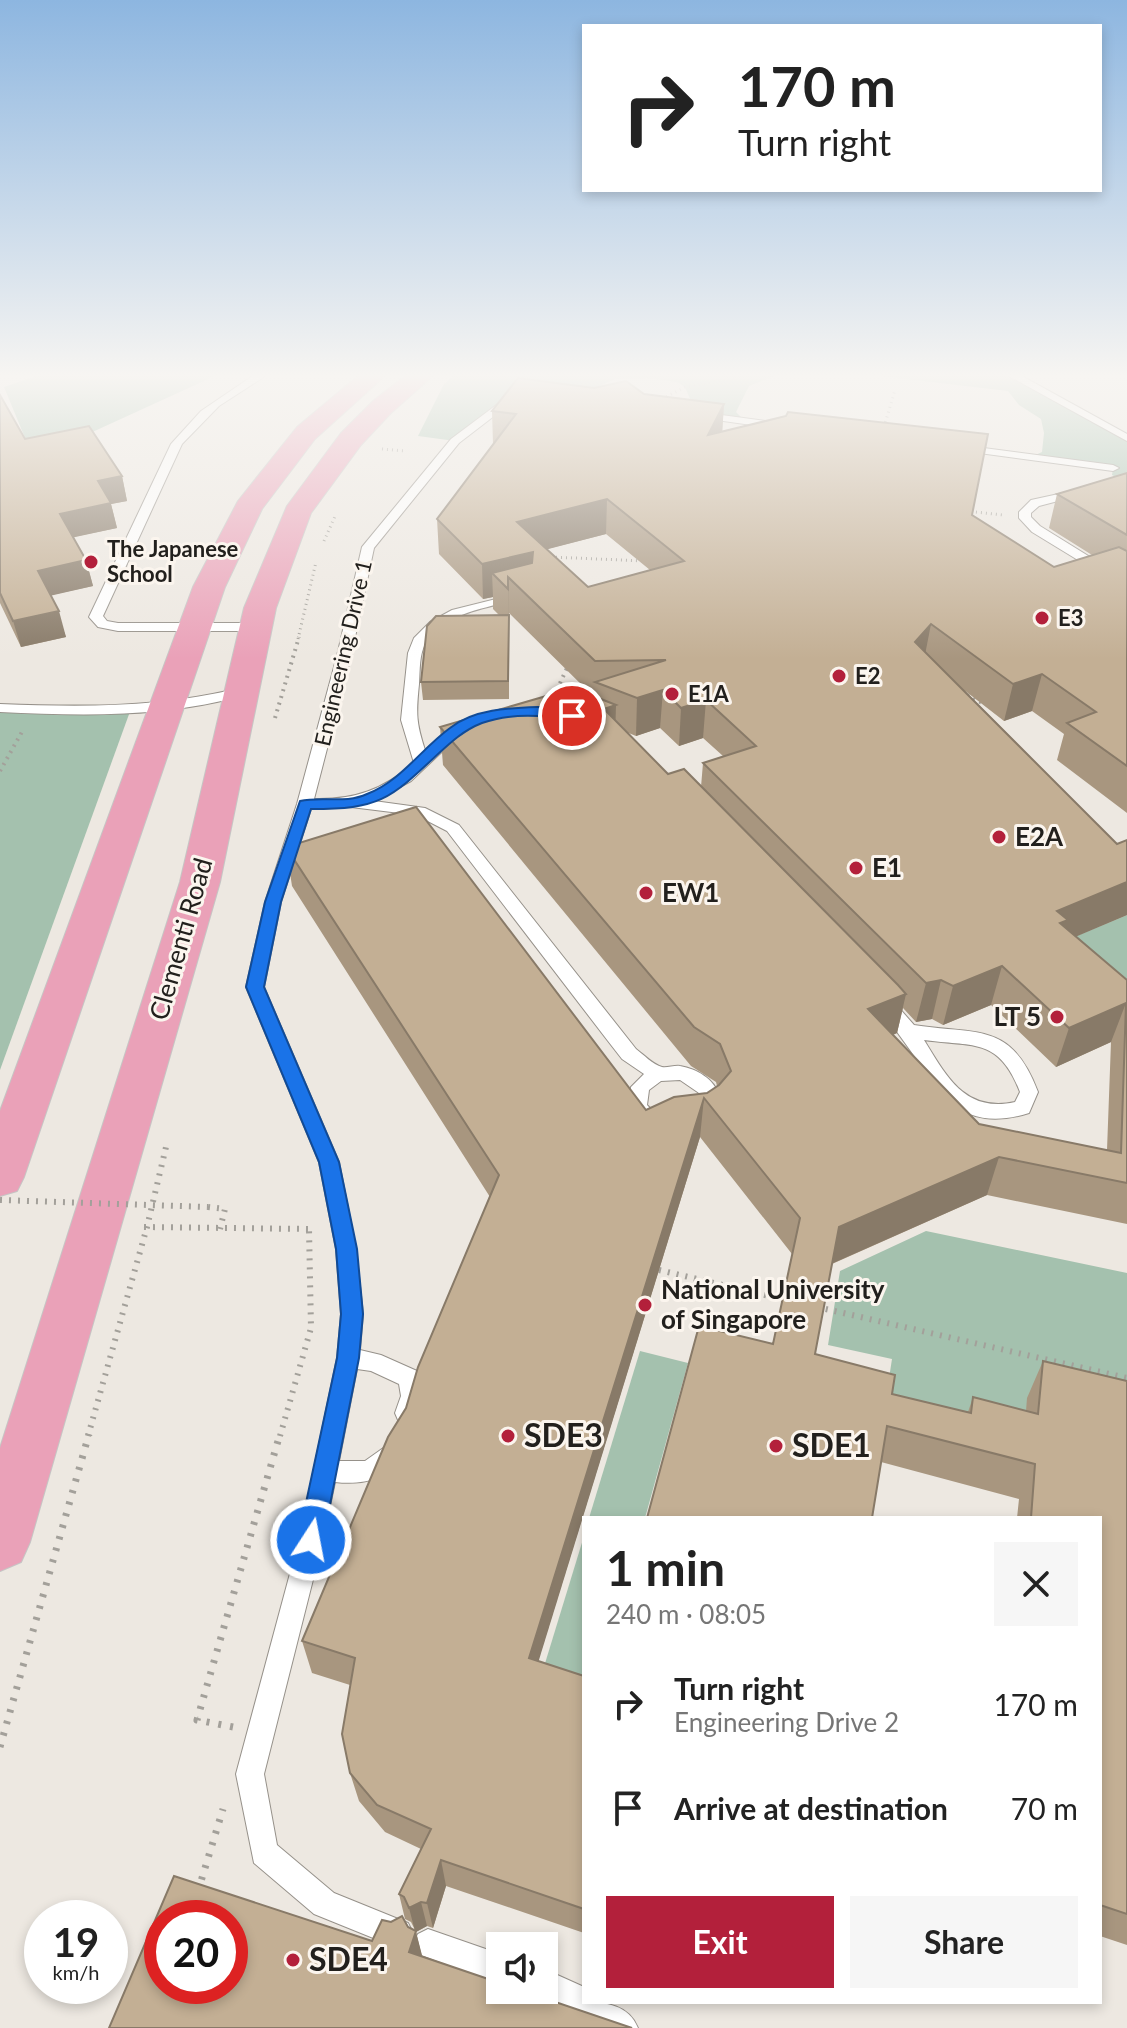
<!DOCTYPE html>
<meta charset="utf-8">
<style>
:root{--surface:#fff;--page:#f6f6f6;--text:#222;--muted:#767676;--accent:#b3203b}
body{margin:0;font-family:Lato,sans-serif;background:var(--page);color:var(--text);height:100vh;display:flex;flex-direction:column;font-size:30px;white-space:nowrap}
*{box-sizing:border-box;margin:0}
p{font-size:26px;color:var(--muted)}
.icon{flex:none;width:44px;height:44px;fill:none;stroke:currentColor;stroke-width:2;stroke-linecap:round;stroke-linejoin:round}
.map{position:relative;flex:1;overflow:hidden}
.details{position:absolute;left:582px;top:1516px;width:520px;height:488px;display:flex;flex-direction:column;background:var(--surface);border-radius:0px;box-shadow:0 4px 12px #0003}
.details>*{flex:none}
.banner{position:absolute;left:582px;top:24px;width:520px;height:168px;border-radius:0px;box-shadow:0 4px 12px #0003;background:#fff;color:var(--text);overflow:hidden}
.tools{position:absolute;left:486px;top:1932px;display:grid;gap:16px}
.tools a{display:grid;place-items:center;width:72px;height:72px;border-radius:0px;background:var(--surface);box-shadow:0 4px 12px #0003;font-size:40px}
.speed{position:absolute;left:24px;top:1900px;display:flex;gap:16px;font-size:40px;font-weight:700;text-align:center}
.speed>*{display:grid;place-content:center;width:104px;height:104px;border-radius:50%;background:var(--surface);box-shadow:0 4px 12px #0003;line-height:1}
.speed small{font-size:20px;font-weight:400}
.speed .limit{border:12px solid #d22;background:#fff;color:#111}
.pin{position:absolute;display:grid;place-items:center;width:68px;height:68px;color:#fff;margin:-34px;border:4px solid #fff;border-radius:50%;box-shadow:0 2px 8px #0007}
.me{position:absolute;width:88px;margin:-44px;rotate:11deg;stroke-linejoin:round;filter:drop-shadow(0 0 6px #0008)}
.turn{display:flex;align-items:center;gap:28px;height:168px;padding:0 24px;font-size:36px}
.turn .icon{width:104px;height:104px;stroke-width:2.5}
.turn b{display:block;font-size:56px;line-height:68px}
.round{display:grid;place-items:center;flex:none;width:84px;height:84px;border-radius:0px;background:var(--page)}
.summary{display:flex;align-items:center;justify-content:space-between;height:136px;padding:0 24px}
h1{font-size:48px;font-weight:700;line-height:60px}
.cta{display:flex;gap:16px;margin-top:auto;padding:16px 24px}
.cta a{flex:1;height:92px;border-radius:0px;background:var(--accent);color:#fff;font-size:32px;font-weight:700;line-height:92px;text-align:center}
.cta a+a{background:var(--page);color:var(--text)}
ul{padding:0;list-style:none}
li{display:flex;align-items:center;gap:24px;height:104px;padding:0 24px}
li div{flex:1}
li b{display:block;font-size:30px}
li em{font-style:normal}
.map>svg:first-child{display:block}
.green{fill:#a4c1ae}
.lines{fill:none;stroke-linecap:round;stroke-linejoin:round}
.lane-casing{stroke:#96918a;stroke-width:2}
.primary-casing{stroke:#c6c5c4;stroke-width:2}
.path-far3{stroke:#a3a09a;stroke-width:3;stroke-dasharray:1 4;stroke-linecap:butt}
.path-far2{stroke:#a3a09a;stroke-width:4;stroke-dasharray:2 5;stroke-linecap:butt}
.path-far1{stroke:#a3a09a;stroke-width:6;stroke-dasharray:2 7;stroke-linecap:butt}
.path{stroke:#a3a09a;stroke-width:7;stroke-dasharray:3 9;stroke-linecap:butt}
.lane{fill:#fff;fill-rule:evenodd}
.primary{fill:#eaa1b8;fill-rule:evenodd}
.path-bridge{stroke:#a3a09a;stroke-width:6;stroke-dasharray:2 7;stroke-linecap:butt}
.wall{fill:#a8967f;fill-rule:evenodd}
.shaded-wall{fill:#887a68}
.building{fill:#c3af94;stroke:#887a68;stroke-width:2;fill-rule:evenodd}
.route{fill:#1a73e8;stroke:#114b97;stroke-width:2}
.poi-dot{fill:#b3203b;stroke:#fbf5ee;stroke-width:3}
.labels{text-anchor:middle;stroke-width:6;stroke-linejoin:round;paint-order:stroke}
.far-poi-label{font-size:22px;font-weight:bold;fill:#22201d;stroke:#fbf5ee;text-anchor:start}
.far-street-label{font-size:22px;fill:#22201d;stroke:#fbf5ee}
.poi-label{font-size:26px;font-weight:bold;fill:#22201d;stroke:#fbf5ee;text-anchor:start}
.street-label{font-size:26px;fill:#22201d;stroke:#fbf5ee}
.near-poi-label{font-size:32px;font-weight:bold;fill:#22201d;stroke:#fbf5ee;text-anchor:start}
</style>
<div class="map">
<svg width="1127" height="2028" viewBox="0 0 1127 2028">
<rect width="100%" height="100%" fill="#ede8e1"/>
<g class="green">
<path d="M 39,375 L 217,375 L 64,445 L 30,450 L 4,387 Z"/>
<path d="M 454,375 L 777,375 L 749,386 L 736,412 L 745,421 L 697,415 L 685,387 L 677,382 L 649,378 L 615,379 L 571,399 L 520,396 L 455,441 L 418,436 L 444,384 Z"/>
<path d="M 872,375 L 1012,375 L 1127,438 L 1127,483 L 1112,475 L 1113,468 L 1031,457 L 1042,452 L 1044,433 L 1041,419 L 1019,405 L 1008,391 Z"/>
<path d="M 0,706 L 132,706 L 0,1070 Z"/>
<path d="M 1127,915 L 1127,1032 L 1045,949 Z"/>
<path d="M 926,1231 L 1127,1273 L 1127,1422 L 1028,1398 L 1023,1450 L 881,1430 L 892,1359 L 828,1345 L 840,1271 Z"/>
<path d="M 640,1351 L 688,1363 L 645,1518 L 589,1518 Z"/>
<path d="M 584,1536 L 584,1696 L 539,1683 Z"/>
</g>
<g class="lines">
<defs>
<g id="lane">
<path d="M 254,375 L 267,375 L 219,406 L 182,444 L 103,616 L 107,621 L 118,623 L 256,623 L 263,627 L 256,631 L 118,631 L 98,627 L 89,617 L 171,444 L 201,411 Z"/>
<path d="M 1007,375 L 1020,375 L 1127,434 L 1127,441 Z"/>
<path d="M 507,397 L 516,399 L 459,443 L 374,548 L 351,656 L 314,799 C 354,800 383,790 414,763 L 401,720 L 408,653 L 414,638 L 430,622 L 452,610 L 520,593 L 520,599 C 491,607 442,613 426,642 C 419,654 420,670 419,684 C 416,714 416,722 425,750 L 455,725 L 460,724 L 467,728 L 411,781 L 374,801 L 425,808 L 459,825 L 636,1049 C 643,1054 653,1065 662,1067 C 667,1068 675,1065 680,1066 C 697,1069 714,1079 719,1095 C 731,1140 651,1147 627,1106 L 631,1087 L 644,1074 L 622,1059 L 608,1041 L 447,831 L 416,815 L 351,807 L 311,809 L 281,902 L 264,987 L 339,1162 L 356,1249 L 363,1314 L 360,1350 L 381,1355 L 417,1371 L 423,1396 L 414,1420 L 406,1423 L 398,1420 L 395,1413 L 401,1396 L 399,1384 L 371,1371 L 357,1369 L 339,1461 L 365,1461 L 389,1444 L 397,1447 L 401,1455 C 389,1481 360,1485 335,1482 L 323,1540 L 264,1774 L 277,1845 L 334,1893 L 408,1923 L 413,1933 L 408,1943 L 398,1948 L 314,1914 L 254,1863 L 236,1774 L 299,1540 L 337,1358 L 341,1314 L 336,1249 L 319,1162 L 246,987 L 265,902 L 297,804 L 337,656 L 362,547 L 451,439 ZM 680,1080 L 699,1093 L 699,1111 C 680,1124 662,1122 647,1105 L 649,1090 L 661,1081 Z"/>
<path d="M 699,412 L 780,423 L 785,426 L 780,429 L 695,417 L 694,415 Z"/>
<path d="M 961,445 L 1113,465 L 1119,468 L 1113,471 L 957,450 L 957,446 Z"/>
<path d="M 1077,490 L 1081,491 L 1081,495 L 1039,506 L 1031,513 L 1031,517 L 1040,526 L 1127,580 L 1127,590 L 1032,532 L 1019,518 L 1019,512 L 1031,500 Z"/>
<path d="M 240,688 L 245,689 L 245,695 C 164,718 83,716 0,712 L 0,704 C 82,707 160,708 240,688 Z"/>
<path d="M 886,998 L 892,1000 L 914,1025 C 978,1035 1011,1021 1038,1092 L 1029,1113 C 997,1123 972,1121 946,1100 L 877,1004 ZM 924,1040 C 973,1047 999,1037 1020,1092 L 1015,1102 C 965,1113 947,1077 924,1040 Z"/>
<path d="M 428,1929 L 500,1954 L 500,1984 L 418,1954 L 413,1944 L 418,1934 Z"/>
<path d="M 544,1969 L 584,1987 L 584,2002 C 606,2002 629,2005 638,2028 L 595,2028 L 554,2002 L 533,1995 L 532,1990 L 544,1990 Z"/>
</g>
<g id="primary">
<path d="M 359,375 L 386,375 L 315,439 L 262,509 L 225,587 L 24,1177 L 17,1191 L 0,1196 L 0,1111 L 193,587 L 238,501 L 297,427 Z"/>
<path d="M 406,375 L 434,375 L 391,413 L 361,445 L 311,513 L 276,608 L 220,882 L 30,1542 L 21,1562 L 0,1571 L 0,1448 L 180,882 L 244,608 L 287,506 L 341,433 L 373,401 Z"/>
</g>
</defs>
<use href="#lane" class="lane-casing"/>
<use href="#primary" class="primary-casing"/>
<g class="path-far3">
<path d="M 610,375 L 617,387"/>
<path d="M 662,399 L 685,387 L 749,375"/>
<path d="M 884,427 L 895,390"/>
<path d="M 382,449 L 405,451"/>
<path d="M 966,511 L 1003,515"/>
<path d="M 324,541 L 336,514"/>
<path d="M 551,557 L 645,561"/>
<path d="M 298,639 L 316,562"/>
</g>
<g class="path-far2">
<path d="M 967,695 L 984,704"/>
<path d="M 554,696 L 568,666"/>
<path d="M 275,718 L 299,637"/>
<path d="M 0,771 L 23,730"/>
</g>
<g class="path-far1">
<path d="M 208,1207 L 225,1209 L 220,1229"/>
<path d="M 144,1227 L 310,1229"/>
<path d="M 659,1270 L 786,1300"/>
<path d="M 817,1307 L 1127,1378"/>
<path d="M 88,1436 L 147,1227 L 166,1147"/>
<path d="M 280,1436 L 311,1328 L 309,1229"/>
</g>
<g class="path">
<path d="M 233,1727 L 197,1720 L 280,1434"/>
<path d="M 0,1747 L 89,1434"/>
<path d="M 198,1891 L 223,1809"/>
</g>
<use href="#lane" class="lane"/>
<use href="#primary" class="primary"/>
<path class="path-bridge" d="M 0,1200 L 208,1207"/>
</g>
<g class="wall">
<path d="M 594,388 L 724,404 L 722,431 L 972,515 L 1054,567 L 1092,555 L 1049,528 L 1057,494 L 1127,473 L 1127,813 L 1057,760 L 1064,734 L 1032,711 L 1004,721 L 964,690 L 1117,844 L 1127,840 L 1127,915 L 1076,936 L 1127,980 L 1127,1224 L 987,1195 L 832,1264 L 815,1354 L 892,1394 L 968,1412 L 973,1397 L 1026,1411 L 1027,1398 L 1043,1361 L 1127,1381 L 1127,1945 L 1100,1936 L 1100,1518 L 1017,1518 L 1019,1499 L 881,1462 L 773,1344 L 792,1254 L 700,1137 L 538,1661 L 584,1676 L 584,1933 L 446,1886 L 433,1928 L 427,1926 L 416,1932 L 422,1957 L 372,1941 L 408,1927 L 415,1930 L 411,1922 L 405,1919 L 399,1894 L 421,1849 L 385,1832 L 359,1801 L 350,1773 L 350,1685 L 312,1673 L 302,1641 L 406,1408 L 490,1197 L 292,886 L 286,847 L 646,1110 L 707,1093 L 717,1086 L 716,1082 L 691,1066 L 443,765 L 440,727 L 594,697 L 509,613 L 509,699 L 423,700 L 421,682 L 499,615 L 493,609 L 493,597 L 483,599 L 439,554 L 437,519 L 493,444 L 492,411 ZM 606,534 L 650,570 L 588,587 L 547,549 ZM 660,728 L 679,746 L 703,738 L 723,756 L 703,763 L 701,787 L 668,774 L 626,732 L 636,736 ZM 991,1005 L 1056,1067 L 1111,1042 L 1107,1150 L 979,1124 L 893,1035 L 897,1033 L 903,1008 L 916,1022 L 932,1019 L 943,1025 Z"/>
<path d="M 0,395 L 25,439 L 122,476 L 127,501 L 111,504 L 117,528 L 73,537 L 86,560 L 93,586 L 51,595 L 66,637 L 21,647 L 0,603 Z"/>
</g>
<g class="shaded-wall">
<path d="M 724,404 L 722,436 L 708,435 Z"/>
<path d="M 122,476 L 127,501 L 111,504 L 117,528 L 66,539 L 60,514 L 98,481 Z"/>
<path d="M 607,499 L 606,534 L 533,553 L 534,588 L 508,577 L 509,625 L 508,589 L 492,573 L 493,597 L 483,599 L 482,564 L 517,522 Z"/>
<path d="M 86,560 L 93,586 L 45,597 L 38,571 Z"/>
<path d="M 59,611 L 66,637 L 21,647 L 13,621 Z"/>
<path d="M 931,624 L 924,660 L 915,642 Z"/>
<path d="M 1042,674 L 1032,711 L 1004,721 L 1013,684 Z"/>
<path d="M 663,690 L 660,728 L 636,736 L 637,698 Z"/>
<path d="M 706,700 L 703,738 L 679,746 L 681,708 Z"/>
<path d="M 616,705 L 615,742 L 604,709 Z"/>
<path d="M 1127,882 L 1127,915 L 1061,943 L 1057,911 Z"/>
<path d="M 1002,966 L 991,1005 L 943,1025 L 953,986 Z"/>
<path d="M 941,980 L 932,1019 L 916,1022 L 926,983 Z"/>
<path d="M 906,994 L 897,1033 L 860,1048 L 868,1009 Z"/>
<path d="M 1126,1003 L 1111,1042 L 1056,1067 L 1069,1028 Z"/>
<path d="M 704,1098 L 700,1137 L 530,1689 L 529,1658 Z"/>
<path d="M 999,1157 L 987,1195 L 831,1264 L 839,1227 Z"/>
<path d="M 441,1860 L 446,1886 L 433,1928 L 427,1903 Z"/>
<path d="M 421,1902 L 427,1926 L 416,1932 L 423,1959 L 409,1952 L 415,1931 L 409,1908 Z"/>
</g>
<g class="building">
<path d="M 518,378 L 594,388 L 626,381 L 644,394 L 724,404 L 708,435 L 786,416 L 788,412 L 988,434 L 972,515 L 1054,567 L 1119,547 L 1127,551 L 1127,766 L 1067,723 L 1096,712 L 1042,674 L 1013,684 L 931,624 L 915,642 L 1117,844 L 1127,840 L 1127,882 L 1057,911 L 1068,920 L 1060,923 L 1127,980 L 1127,1183 L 999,1157 L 839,1227 L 815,1354 L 895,1375 L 892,1394 L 971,1413 L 973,1397 L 1038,1414 L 1043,1361 L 1127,1381 L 1127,1914 L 1100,1905 L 1100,1518 L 1031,1518 L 1035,1464 L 887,1426 L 872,1518 L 647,1518 L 699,1326 L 773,1344 L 800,1218 L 704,1098 L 529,1658 L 584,1676 L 584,1909 L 441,1860 L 427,1903 L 421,1902 L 409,1908 L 404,1897 L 399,1894 L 431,1829 L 377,1805 L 350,1773 L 342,1734 L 355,1658 L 302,1641 L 388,1437 L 406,1408 L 418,1367 L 499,1175 L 286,847 L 416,807 L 646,1110 L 674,1097 L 707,1093 L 719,1085 L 731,1071 L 720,1044 L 694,1027 L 440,727 L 570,689 L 601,699 L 616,705 L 604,709 L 668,774 L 684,769 L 898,985 L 906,994 L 868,1009 L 979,1124 L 1121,1153 L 1126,1003 L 1069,1028 L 1002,966 L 953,986 L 941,980 L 926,983 L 703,763 L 756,746 L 706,700 L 681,708 L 663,690 L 637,698 L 595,682 L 666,660 L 595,661 L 508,577 L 508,589 L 492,573 L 532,563 L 533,552 L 482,564 L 437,519 L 516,414 L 492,411 ZM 607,499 L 684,561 L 588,587 L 517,522 Z"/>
<path d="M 0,395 L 25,439 L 89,426 L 122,476 L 98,481 L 111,503 L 60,514 L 86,560 L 38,571 L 59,611 L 13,621 L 0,593 Z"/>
<path d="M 1127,473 L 1127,535 L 1057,494 Z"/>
<path d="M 509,615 L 508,681 L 421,682 L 427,626 L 436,616 Z"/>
<path d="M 174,1876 L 372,1941 L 382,1920 L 391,1922 L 402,1916 L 408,1927 L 416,1931 L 409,1952 L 500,1983 L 500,1990 L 520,1990 L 632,2028 L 109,2028 ZM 162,1918 L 230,1918 L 230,1986 L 162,1986 Z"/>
</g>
<linearGradient id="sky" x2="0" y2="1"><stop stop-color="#8db6e0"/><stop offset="0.57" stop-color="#f7f5f2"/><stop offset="1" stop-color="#f7f5f2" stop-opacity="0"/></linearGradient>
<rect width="1127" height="659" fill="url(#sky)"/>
<path class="route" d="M 539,707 L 572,712 L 579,716 C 569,725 551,716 538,716 C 520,715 499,717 482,723 C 464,730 451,742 437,755 C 389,800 379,809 311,809 L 281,902 L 264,987 L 339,1162 L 357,1249 L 363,1314 L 359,1358 L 323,1540 L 320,1549 L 311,1552 L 302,1549 L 298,1540 L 337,1358 L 341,1314 L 336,1249 L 319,1162 L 246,987 L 265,902 L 300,801 C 322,796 346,804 367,794 C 401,781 421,749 450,728 C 474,709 510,708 539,707 Z"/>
<g class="poi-dot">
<circle cx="91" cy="562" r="8"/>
<circle cx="1042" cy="618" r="8"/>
<circle cx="839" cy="676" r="8"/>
<circle cx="672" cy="694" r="8"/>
<circle cx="999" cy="837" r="8"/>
<circle cx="856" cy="868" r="8"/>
<circle cx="646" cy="893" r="8"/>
<circle cx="1057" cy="1017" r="8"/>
<circle cx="645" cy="1305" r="8"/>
<circle cx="508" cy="1436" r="8"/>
<circle cx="776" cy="1446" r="8"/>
<circle cx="293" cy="1960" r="8"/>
</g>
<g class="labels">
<g class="far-poi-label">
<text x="107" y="557">The Japanese<tspan x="107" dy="25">School</tspan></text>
<text x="1058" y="626">E3</text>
<text x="855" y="684">E2</text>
<text x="688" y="702">E1A</text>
</g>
<g class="far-street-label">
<text transform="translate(343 653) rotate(-77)" y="8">Engineering Drive 1</text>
</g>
<g class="poi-label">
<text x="1015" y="846">E2A</text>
<text x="872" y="877">E1</text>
<text x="662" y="902">EW1</text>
<text x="1041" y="1026" text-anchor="end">LT 5</text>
<text x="661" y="1299">National University<tspan x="661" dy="30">of Singapore</tspan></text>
</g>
<g class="street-label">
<text transform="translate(181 939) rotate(-74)" y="9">Clementi Road</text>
</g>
<g class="near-poi-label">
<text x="524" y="1447">SDE3</text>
<text x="792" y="1457">SDE1</text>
<text x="309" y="1971">SDE4</text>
</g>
</g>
</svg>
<div class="tools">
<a><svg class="icon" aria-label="sound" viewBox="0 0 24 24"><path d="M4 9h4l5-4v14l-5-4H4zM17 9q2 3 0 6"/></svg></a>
</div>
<div class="speed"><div>19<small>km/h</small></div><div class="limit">20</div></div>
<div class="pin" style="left:572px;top:716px;background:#d93025"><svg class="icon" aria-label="arrive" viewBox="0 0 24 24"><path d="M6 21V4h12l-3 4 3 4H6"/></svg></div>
<svg class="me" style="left:311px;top:1540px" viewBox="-20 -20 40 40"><circle r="17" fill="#1a73e8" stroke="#fff" stroke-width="3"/><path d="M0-11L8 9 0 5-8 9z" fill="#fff"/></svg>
<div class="banner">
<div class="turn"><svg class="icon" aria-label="right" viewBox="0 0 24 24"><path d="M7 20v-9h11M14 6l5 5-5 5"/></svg><div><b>170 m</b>Turn right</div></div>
</div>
<section class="details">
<div class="summary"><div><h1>1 min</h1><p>240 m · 08:05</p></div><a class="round"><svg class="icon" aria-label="close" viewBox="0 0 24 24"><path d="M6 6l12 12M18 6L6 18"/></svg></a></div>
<ul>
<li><svg class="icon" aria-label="right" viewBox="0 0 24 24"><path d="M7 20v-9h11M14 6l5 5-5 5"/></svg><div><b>Turn right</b><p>Engineering Drive 2</p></div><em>170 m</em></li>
<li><svg class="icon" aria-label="arrive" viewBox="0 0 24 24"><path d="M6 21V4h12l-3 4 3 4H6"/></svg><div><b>Arrive at destination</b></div><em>70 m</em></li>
</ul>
<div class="cta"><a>Exit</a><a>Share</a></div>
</section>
</div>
